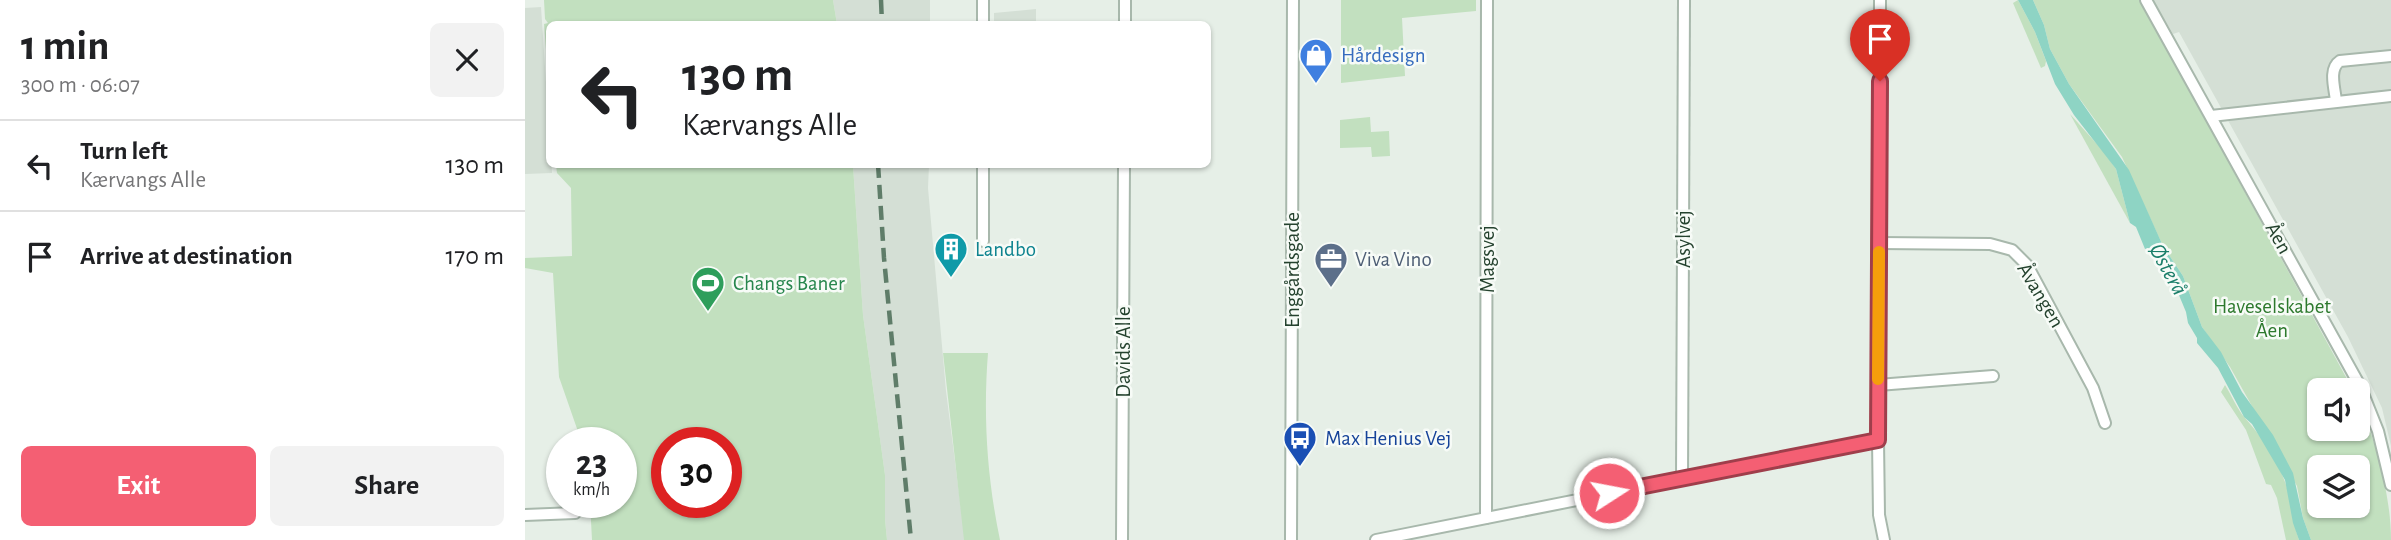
<!DOCTYPE html>
<meta charset="utf-8">
<style>
:root{--surface:#fff;--page:#f2f2f2;--text:#202124;--muted:#757577;--line:#e0e0e0;--accent:#f45f73}
body{margin:0;font-family:"Alegreya Sans",sans-serif;background:var(--page);color:var(--text);height:100vh;display:flex;flex-direction:column;font-size:26px;white-space:nowrap}
*{box-sizing:border-box;margin:0}
p{font-size:23px;color:var(--muted)}
.icon{flex:none;width:38px;height:38px;fill:none;stroke:currentColor;stroke-width:2;stroke-linecap:round;stroke-linejoin:round}
.map{position:relative;flex:1;overflow:hidden}
.drawer{display:flex;flex-direction:column;background:var(--surface);width:525px}
.drawer>*{flex:none}
.guide{position:absolute;left:21px;top:21px;width:665px;height:147px;border-radius:10px;box-shadow:0 2px 5px #0004;background:#fff;color:var(--text);overflow:hidden}
.fabs{position:absolute;left:1782px;top:378px;display:grid;gap:14px}
.fabs a{display:grid;place-items:center;width:63px;height:63px;border-radius:10px;background:var(--surface);box-shadow:0 2px 5px #0004;font-size:35px}
.speed{position:absolute;left:21px;top:427px;display:flex;gap:14px;font-size:35px;font-weight:700;text-align:center}
.speed>*{display:grid;place-content:center;width:91px;height:91px;border-radius:50%;background:var(--surface);box-shadow:0 2px 5px #0004;line-height:1}
.speed small{font-size:18px;font-weight:400}
.speed .limit{border:10px solid #d22;background:#fff;color:#111}
.pin{position:absolute;display:grid;place-items:center;width:60px;height:60px;color:#fff;margin:-72px -30px;border-radius:50% 50% 50% 0;rotate:-45deg;box-shadow:0 0 7px #0007}
.pin .icon{rotate:45deg}
.me{position:absolute;width:77px;margin:-38px;rotate:79deg;stroke-linejoin:round;filter:drop-shadow(0 0 5px #0008)}
.turn{display:flex;align-items:center;gap:24px;height:147px;padding:0 21px;font-size:32px}
.turn .icon{width:91px;height:91px;stroke-width:2.5}
.turn b{display:block;font-size:49px;line-height:60px}
.round{display:grid;place-items:center;flex:none;width:74px;height:74px;border-radius:10px;background:var(--page)}
.overview{display:flex;align-items:center;justify-content:space-between;height:119px;padding:0 21px}
h1{font-size:42px;font-weight:700;line-height:52px}
.button{display:flex;gap:14px;margin-top:auto;padding:14px 21px}
.button a{flex:1;height:80px;border-radius:10px;background:var(--accent);color:#fff;font-size:28px;font-weight:700;line-height:80px;text-align:center}
.button a+a{background:var(--page);color:var(--text)}
ul{padding:0;list-style:none}
li{display:flex;align-items:center;gap:21px;height:91px;padding:0 21px;border-top:2px solid var(--line)}
li div{flex:1}
li b{display:block;font-size:26px}
li em{font-style:normal}
main{display:flex;flex:1;min-height:0}
.map>svg:first-child{display:block}
.built{fill:#d4dfd5}
.green{fill:#c2e0bf;fill-rule:evenodd}
.water{fill:#8ed4c4}
.lines{fill:none;stroke-linecap:round;stroke-linejoin:round}
.minor-casing{stroke:#a8b8ac;stroke-width:14}
.minor{stroke:#fff;stroke-width:10}
.rail{stroke:#5f7d69;stroke-width:4.5;stroke-dasharray:14 7;stroke-linecap:butt}
.route-casing{stroke:#9f3e4b;stroke-width:18}
.route{stroke:#f45f73;stroke-width:12}
.slow{stroke:#f59e0b;stroke-width:12}
.labels{text-anchor:middle;stroke-width:5;stroke-linejoin:round;paint-order:stroke}
.shop-label{font-size:21px;fill:#366cbe;stroke:#f7fbf7;text-anchor:start}
.street-label{font-size:21px;fill:#24422e;stroke:#f7fbf7}
.culture-label{font-size:21px;fill:#0d838f;stroke:#f7fbf7;text-anchor:start}
.service-label{font-size:21px;fill:#4e5e75;stroke:#f7fbf7;text-anchor:start}
.leisure-label{font-size:21px;fill:#27864d;stroke:#f7fbf7;text-anchor:start}
.park-label{font-size:21px;fill:#2d792d;stroke:#f7fbf7}
.transit-label{font-size:21px;fill:#164399;stroke:#f7fbf7;text-anchor:start}
.water-label{font-size:23px;font-style:italic;fill:#1c7f6a;stroke:#f7fbf7}
</style>
<main>
<section class="drawer">
<div class="overview"><div><h1>1 min</h1><p>300 m · 06:07</p></div><a class="round"><svg class="icon" aria-label="close" viewBox="0 0 24 24"><path d="M6 6l12 12M18 6L6 18"/></svg></a></div>
<ul>
<li><svg class="icon" aria-label="left" viewBox="0 0 24 24"><path d="M17 20v-9H6M10 6l-5 5 5 5"/></svg><div><b>Turn left</b><p>Kærvangs Alle</p></div><em>130 m</em></li>
<li><svg class="icon" aria-label="arrive" viewBox="0 0 24 24"><path d="M6 21V4h12l-3 4 3 4H6"/></svg><div><b>Arrive at destination</b></div><em>170 m</em></li>
</ul>
<div class="button"><a>Exit</a><a>Share</a></div>
</section>
<div class="map">
<svg width="1866" height="540" viewBox="0 0 1866 540">
<rect width="100%" height="100%" fill="#e6efe7"/>
<g class="built">
<path d="M 308,0 L 405,0 L 405,24 L 312,24 Z"/>
<path d="M 1628,0 L 1866,0 L 1866,446 L 1857,408 L 1823,337 L 1654,32 L 1648,34 Z"/>
<path d="M 16,7 L 27,173 L 0,174 L 0,8 Z"/>
<path d="M 511,9 L 511,24 L 469,24 L 469,13 Z"/>
<path d="M 328,165 L 404,165 L 403,188 L 421,391 L 440,540 L 362,540 L 360,519 L 360,475 L 338,315 Z"/>
</g>
<g class="green">
<path d="M 19,0 L 308,0 L 312,24 L 24,24 L 24,88 L 19,24 L 23,23 L 20,19 Z"/>
<path d="M 816,0 L 951,0 L 951,11 L 877,18 L 880,76 L 816,83 Z"/>
<path d="M 1493,0 L 1510,32 L 1521,61 L 1520,66 L 1516,68 L 1488,3 Z"/>
<path d="M 1508,0 L 1615,0 L 1828,390 L 1794,390 L 1794,429 L 1832,429 L 1832,399 C 1851,439 1866,496 1866,540 L 1786,540 L 1778,518 L 1772,486 L 1705,367 L 1677,327 L 1658,276 L 1638,246 L 1597,157 L 1544,84 L 1525,49 L 1519,25 ZM 1794,467 L 1832,467 L 1832,506 L 1794,506 Z"/>
<path d="M 1545,114 L 1579,152 L 1591,169 L 1605,223 Z"/>
<path d="M 845,117 L 846,132 L 864,131 L 865,156 L 847,157 L 846,147 L 815,148 L 815,120 Z"/>
<path d="M 31,165 L 328,165 L 338,315 L 360,475 L 360,519 L 362,540 L 67,540 L 65,502 L 96,502 L 96,443 L 57,443 L 34,377 L 28,273 L 0,268 L 0,258 L 47,256 L 46,188 L 32,173 ZM 142,443 L 201,443 L 201,502 L 142,502 Z"/>
<path d="M 418,353 L 463,353 C 458,416 462,478 475,540 L 439,540 Z"/>
<path d="M 1700,385 C 1707,396 1712,409 1720,418 C 1736,436 1752,459 1760,482 C 1767,501 1767,521 1774,540 L 1761,540 L 1752,498 L 1746,485 L 1741,484 L 1721,430 L 1696,392 Z"/>
</g>
<path class="water" d="M 1493,0 L 1508,0 L 1519,25 L 1525,49 L 1544,84 L 1604,170 L 1638,246 L 1658,276 L 1677,327 L 1696,352 L 1717,392 L 1748,435 L 1768,473 L 1778,518 L 1786,540 L 1774,540 L 1768,523 L 1760,480 L 1727,424 L 1719,417 L 1693,368 L 1672,343 L 1672,338 L 1663,323 L 1661,312 L 1646,276 L 1623,248 L 1620,249 L 1611,227 L 1605,223 L 1591,169 L 1549,115 L 1530,84 L 1510,32 Z"/>
<g class="lines">
<defs>
<g id="minor">
<path d="M 458,0 L 458,24"/>
<path d="M 1355,0 L 1353,440 L 1354,515 L 1359,540"/>
<path d="M 1621,0 L 1835,386 L 1853,431 L 1866,485"/>
<path d="M 600,24 L 600,0"/>
<path d="M 1811,101 C 1810,89 1803,69 1815,61 L 1866,56"/>
<path d="M 1686,116 L 1866,96"/>
<path d="M 458,241 L 458,164"/>
<path d="M 1354,243 L 1465,244 L 1487,250 L 1502,265 L 1568,388 L 1580,423"/>
<path d="M 1353,385 L 1468,376"/>
<path d="M 1157,479 L 1159,0"/>
<path d="M 0,515 L 50,513"/>
<path d="M 961,518 L 962,0"/>
<path d="M 597,540 L 599,164"/>
<path d="M 766,540 L 768,0"/>
<path d="M 851,540 L 1353,440"/>
</g>
</defs>
<use href="#minor" class="minor-casing"/>
<use href="#minor" class="minor"/>
<g class="rail">
<path d="M 356,0 L 357,24"/>
<path d="M 353,164 L 359,258 L 386,540"/>
</g>
</g>
<g class="lines">
<defs>
<path id="route" d="M 1084,493 L 1353,440 L 1355,81"/>
</defs>
<use href="#route" class="route-casing"/>
<use href="#route" class="route"/>
<path class="slow" d="M 1353,379 L 1354,252"/>
</g>
<defs>
<symbol id="shop-pin" viewBox="-11 -11 22 30"><path d="M0 17L-7.5 6A9.5 9.5 0 1 1 7.5 6Z" fill="#3f7fe0" stroke="#f7fbf7"/><path d="M-5-2.5h2.3a2.7 3.5 0 0 1 5.4 0H5L5.5 6h-11ZM-1.5-2.5h3a1.5 2.3 0 0 0-3 0Z" fill="#fff"/></symbol>
<symbol id="building-pin" viewBox="-11 -11 22 30"><path d="M0 17L-7.5 6A9.5 9.5 0 1 1 7.5 6Z" fill="#0f9aa8" stroke="#f7fbf7"/><path d="M-4-6H4V6H1V3H-1V6H-4ZM-2.5-4.3h1.7v1.8h-1.7ZM.8-4.3h1.7v1.8H.8ZM-2.5-1h1.7V.8h-1.7ZM.8-1h1.7V.8H.8Z" fill="#fff"/></symbol>
<symbol id="office-pin" viewBox="-11 -11 22 30"><path d="M0 17L-7.5 6A9.5 9.5 0 1 1 7.5 6Z" fill="#5c6f8a" stroke="#f7fbf7"/><path d="M-6-3h4V-5.5h4V-3h4V5H-6ZM-1-4.5V-3h2v-1.5ZM-6 0V1H6V0Z" fill="#fff"/></symbol>
<symbol id="stadium-pin" viewBox="-11 -11 22 30"><path d="M0 17L-7.5 6A9.5 9.5 0 1 1 7.5 6Z" fill="#2e9e5b" stroke="#f7fbf7"/><path d="M0-5a6.5 5 0 1 0 0 10a6.5 5 0 1 0 0-10ZM-3.5-1.8h7v3.6h-7Z" fill="#fff"/></symbol>
<symbol id="bus-pin" viewBox="-11 -11 22 30"><path d="M0 17L-7.5 6A9.5 9.5 0 1 1 7.5 6Z" fill="#1a4fb4" stroke="#f7fbf7"/><path d="M-5-6H5V4H4V6H2V4H-2V6H-4V4H-5ZM-3.5-4V0h7V-4ZM-3.5 1.2v1.5H-2V1.2ZM2 1.2v1.5H3.5V1.2Z" fill="#fff"/></symbol>
</defs>
<g fill-rule="evenodd">
<use href="#shop-pin" x="772" y="36" width="38" height="52"/>
<use href="#building-pin" x="407" y="230" width="38" height="52"/>
<use href="#office-pin" x="787" y="240" width="38" height="52"/>
<use href="#stadium-pin" x="164" y="264" width="38" height="52"/>
<use href="#bus-pin" x="756" y="419" width="38" height="52"/>
</g>
<g class="labels">
<g class="shop-label">
<text x="816" y="62">Hårdesign</text>
</g>
<g class="street-label">
<text transform="translate(1754 238) rotate(61)" y="7">Åen</text>
<text transform="translate(1158 239) rotate(-90)" y="7">Asylvej</text>
<text transform="translate(962 259) rotate(-90)" y="7">Magsvej</text>
<text transform="translate(767 270) rotate(-90)" y="7">Enggårdsgade</text>
<text transform="translate(1516 295) rotate(59)" y="7">Åvangen</text>
<text transform="translate(598 352) rotate(-90)" y="7">Davids Alle</text>
</g>
<g class="culture-label">
<text x="450" y="256">Landbo</text>
</g>
<g class="service-label">
<text x="830" y="266">Viva Vino</text>
</g>
<g class="leisure-label">
<text x="208" y="290">Changs Baner</text>
</g>
<g class="park-label">
<text x="1747" y="313">Haveselskabet<tspan x="1747" dy="24">Åen</tspan></text>
</g>
<g class="transit-label">
<text x="800" y="445">Max Henius Vej</text>
</g>
<g class="water-label">
<text transform="translate(1644 269) rotate(61)" y="8">Østerå</text>
</g>
</g>
</svg>
<div class="fabs">
<a><svg class="icon" aria-label="sound" viewBox="0 0 24 24"><path d="M4 9h4l5-4v14l-5-4H4zM17 9q2 3 0 6"/></svg></a>
<a><svg class="icon" aria-label="layers" viewBox="0 0 24 24"><path d="M12 4l9 5-9 5-9-5zM3 14l9 5 9-5"/></svg></a>
</div>
<div class="speed"><div>23<small>km/h</small></div><div class="limit">30</div></div>
<div class="pin" style="left:1355px;top:81px;background:#d93025"><svg class="icon" aria-label="arrive" viewBox="0 0 24 24"><path d="M6 21V4h12l-3 4 3 4H6"/></svg></div>
<svg class="me" style="left:1084px;top:493px" viewBox="-20 -20 40 40"><circle r="17" fill="#f45f73" stroke="#fff" stroke-width="3"/><path d="M0-11L8 9 0 5-8 9z" fill="#fff"/></svg>
<div class="guide">
<div class="turn"><svg class="icon" aria-label="left" viewBox="0 0 24 24"><path d="M17 20v-9H6M10 6l-5 5 5 5"/></svg><div><b>130 m</b>Kærvangs Alle</div></div>
</div>
</div>
</main>
